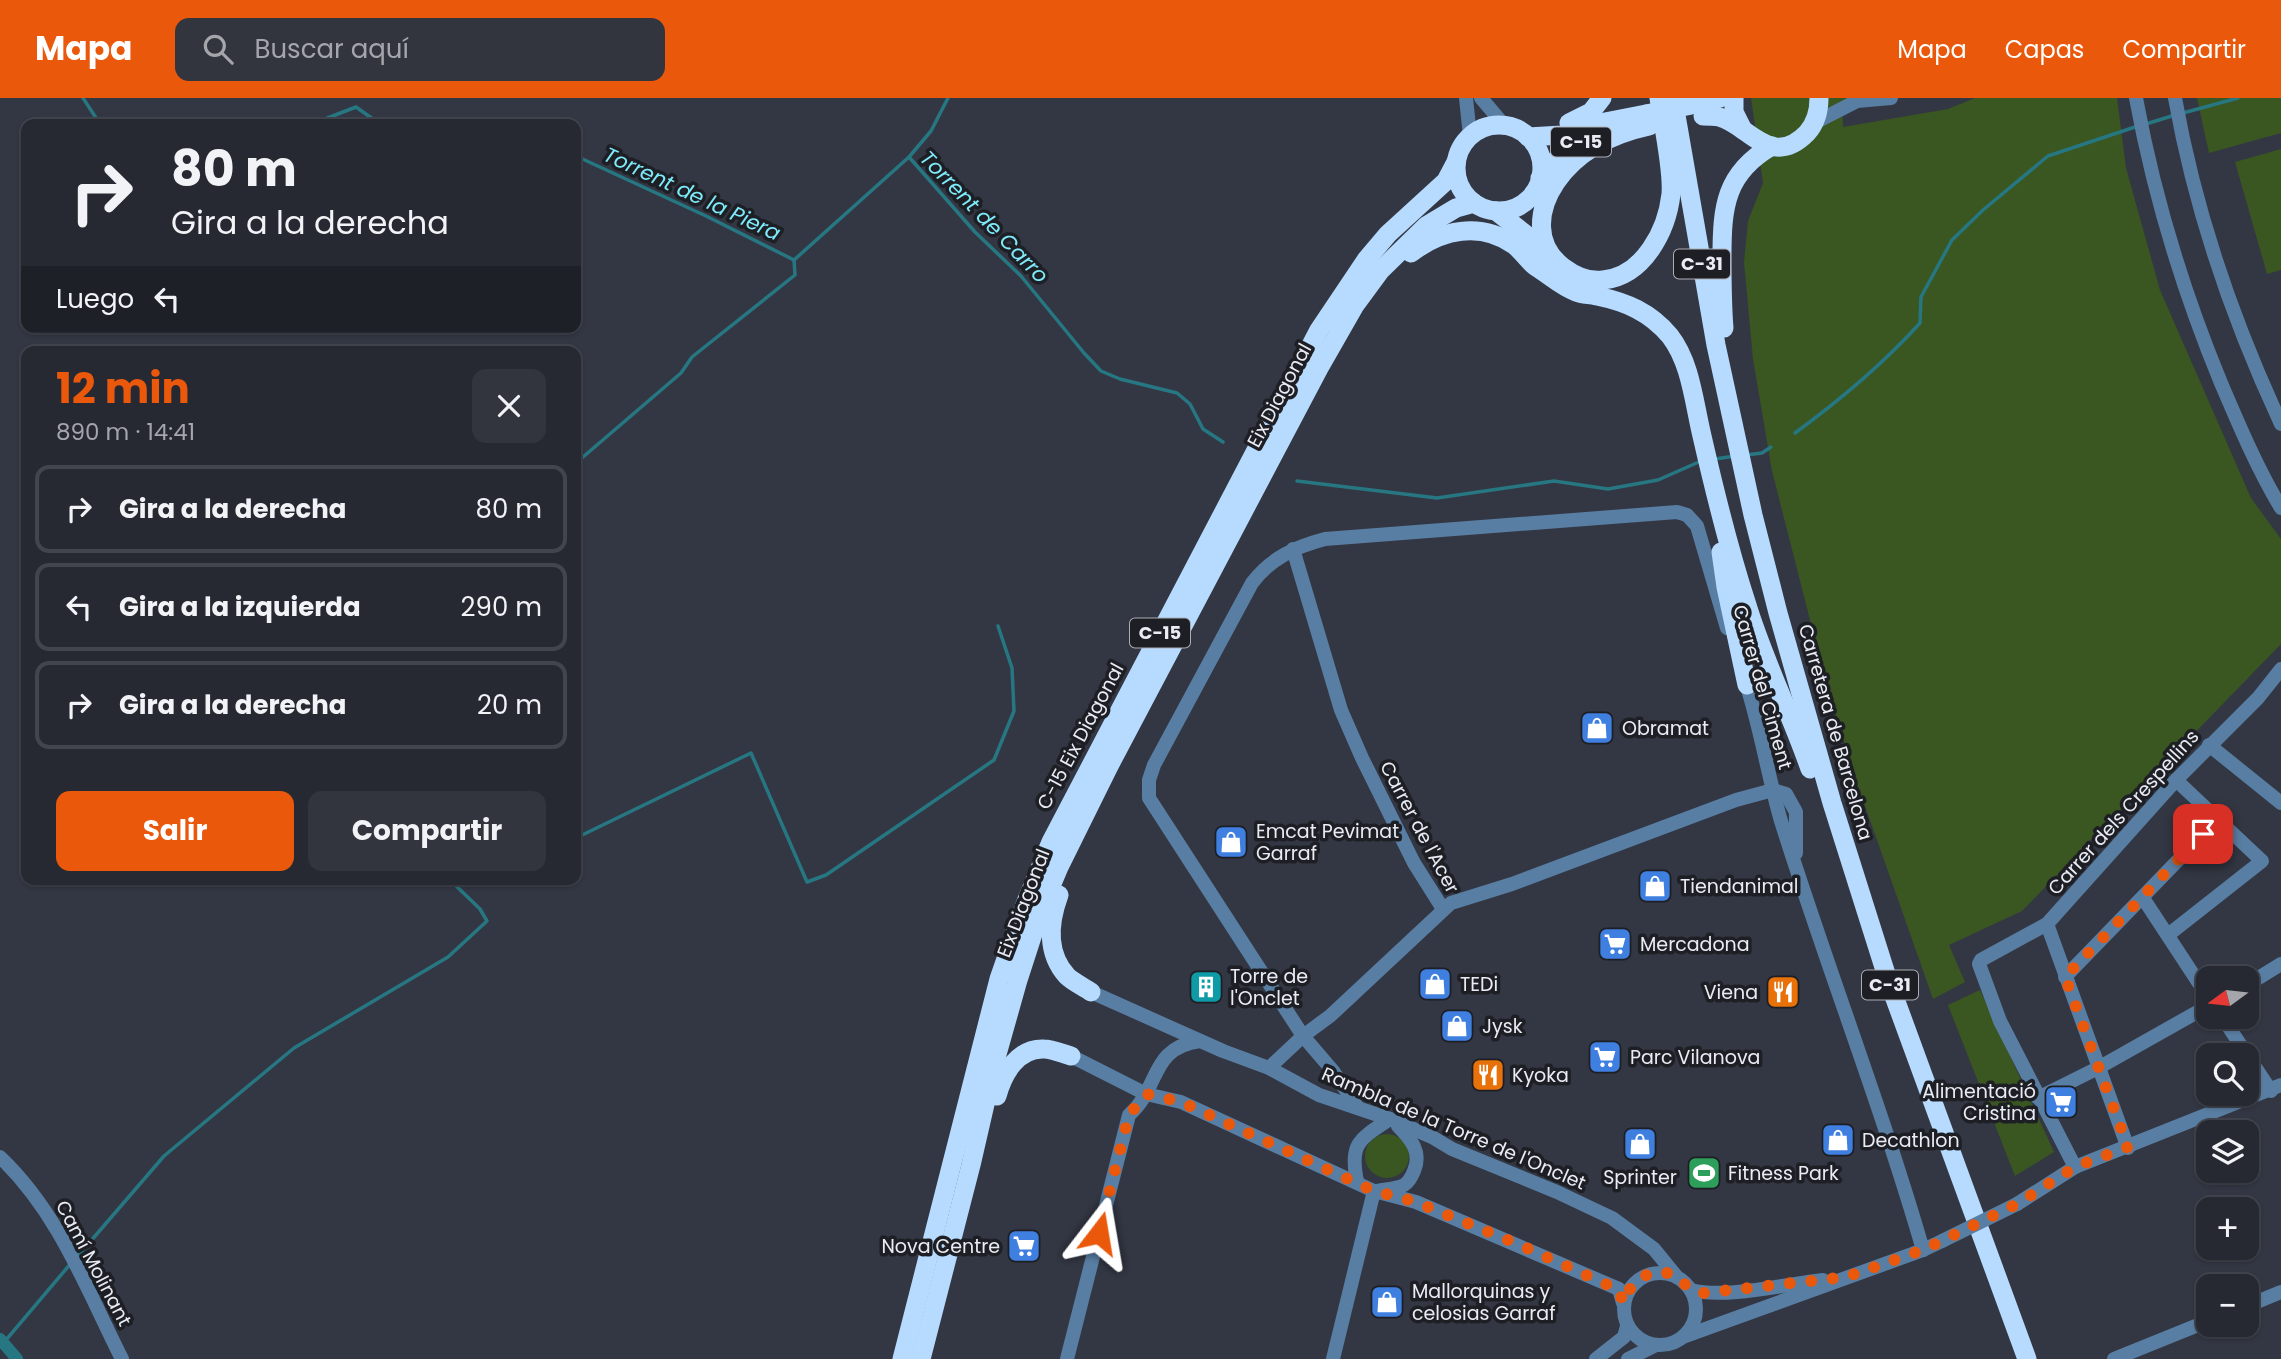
<!DOCTYPE html>
<html lang="es">
<meta charset="utf-8">
<style>
:root{--surface:#262932;--page:#32353e;--text:#f1f3f6;--muted:#a4a6ac;--line:#42454d;--accent:#ea580c}
body{margin:0;font-family:Poppins,sans-serif;background:var(--page);color:var(--text);height:100vh;display:flex;flex-direction:column;font-size:26px;white-space:nowrap}
*{box-sizing:border-box;margin:0}
p{font-size:23px;color:var(--muted)}
.icon{flex:none;width:38px;height:38px;fill:none;stroke:currentColor;stroke-width:2;stroke-linecap:round;stroke-linejoin:round}
.map{position:relative;flex:1;overflow:hidden}
.drawer{position:absolute;left:21px;top:248px;width:560px;height:539px;display:flex;flex-direction:column;background:var(--surface);border-radius:14px;box-shadow:0 2px 5px #0004,0 0 0 2px var(--line)}
.drawer>*{flex:none}
.guide{position:absolute;left:21px;top:21px;width:560px;height:214px;border-radius:14px;box-shadow:0 2px 5px #0004,0 0 0 2px var(--line);background:#262932;color:var(--text);overflow:hidden}
.needle{width:46px;rotate:255deg}
.tools{position:absolute;left:2196px;top:868px;display:grid;gap:14px}
.tools a{display:grid;place-items:center;width:63px;height:63px;border-radius:14px;background:var(--surface);box-shadow:0 2px 5px #0004,0 0 0 2px var(--line);font-size:35px}
.pin{position:absolute;display:grid;place-items:center;width:60px;height:60px;color:#fff;margin:-30px;border-radius:14px;box-shadow:0 4px 10px #0006}
.me{position:absolute;width:77px;margin:-38px;rotate:14deg;stroke-linejoin:round;filter:drop-shadow(0 0 5px #0008)}
.turn{display:flex;align-items:center;gap:24px;height:147px;padding:0 35px;font-size:32px}
.turn .icon{width:91px;height:91px;stroke-width:2.5}
.turn b{display:block;font-size:49px;line-height:60px}
.then{display:flex;align-items:center;height:66px;padding:0 35px;background:#0003;gap:14px;font-size:26px}
.round{display:grid;place-items:center;flex:none;width:74px;height:74px;border-radius:14px;background:var(--page)}
.head{display:flex;align-items:center;justify-content:space-between;height:119px;padding:0 35px}
h1{font-size:42px;font-weight:700;line-height:52px;color:var(--accent)}
.action{display:flex;gap:14px;margin-top:auto;padding:14px 35px}
.action a{flex:1;height:80px;border-radius:14px;background:var(--accent);color:#fff;font-size:28px;font-weight:700;line-height:80px;text-align:center}
.action a+a{background:var(--page);color:var(--text)}
ul{padding:0;list-style:none}
li{display:flex;align-items:center;gap:21px;height:88px;margin:0 14px 10px;padding:0 21px;border:4px solid var(--line);border-radius:14px}
li div{flex:1}
li b{display:block;font-size:26px}
li em{font-style:normal}
header{display:flex;align-items:center;gap:42px;box-sizing:border-box;height:98px;padding:0 35px;background:var(--accent);color:#fff}
header strong{font-size:33px}
nav{display:flex;gap:38px;margin-inline-start:auto;font-size:24px}
.search{width:490px;height:63px;background:var(--page);display:flex;align-items:center;gap:18px;box-sizing:border-box;padding:0 24px;border-radius:14px;color:var(--muted);font-size:26px}
.map>svg:first-child{display:block}
.green{fill:#3a5621}
.lines{fill:none;stroke-linecap:round;stroke-linejoin:round}
.stream{stroke:#267782;stroke-width:3.5}
.canal{stroke:#267782;stroke-width:12}
.minor{stroke:#597ea3;stroke-width:14}
.highway{stroke:#b7dbff;stroke-width:19}
.minor-bridge{stroke:#597ea3;stroke-width:14}
.highway-bridge{stroke:#b7dbff;stroke-width:19}
.route{stroke:#ea580c;stroke-width:12;stroke-dasharray:0 21.6}
.labels{text-anchor:middle;stroke-width:7;stroke-linejoin:round;paint-order:stroke}
.shield{fill:#1d1f24;stroke:#acaeb6;stroke-width:2}
.shield-label{font-size:18px;font-weight:bold;fill:#e9ecf4}
.street-label{font-size:19px;fill:#e9ecf4;stroke:#1d1f24}
.poi-label{font-size:19px;fill:#e9ecf4;stroke:#1d1f24;text-anchor:start}
.water-label{font-size:21px;font-style:italic;fill:#7eeafa;stroke:#1d1f24}
</style>
<header>
<strong>Mapa</strong>
<div class="search"><svg class="icon" aria-label="search" viewBox="0 0 24 24"><circle cx="10" cy="10" r="6"/><path d="M15 15l6 6"/></svg>Buscar aquí</div>
<nav><a>Mapa</a><a>Capas</a><a>Compartir</a></nav>
</header>
<div class="map">
<svg width="2281" height="1261" viewBox="0 0 2281 1261">
<rect width="100%" height="100%" fill="#333743"/>
<g class="green">
<path d="M 1751,0 L 1858,0 L 1842,6 L 1843,29 L 1948,11 L 1975,0 L 2117,0 L 2126,70 L 2160,192 L 2251,400 L 2281,441 L 2281,546 L 2022,813 L 1949,847 L 1965,884 L 1933,901 L 1852,671 L 1822,569 L 1772,373 L 1753,261 L 1744,164 L 1748,123 L 1763,85 Z"/>
<path d="M 2197,0 L 2281,0 L 2281,35 L 2209,55 Z"/>
<path d="M 2281,51 L 2281,172 L 2267,176 L 2235,64 Z"/>
<path d="M 1980,892 L 2054,1054 L 2015,1078 L 1948,907 Z"/>
<circle cx="1387" cy="1058" r="22"/>
</g>
<g class="lines">
<g class="stream">
<path d="M 83,0 L 100,26"/>
<path d="M 2183,15 L 2238,0"/>
<path d="M 312,26 L 356,9 L 380,26"/>
<path d="M 2146,26 L 2175,17"/>
<path d="M 576,58 L 706,118 L 794,162"/>
<path d="M 909,59 L 931,33 L 948,0"/>
<path d="M 1795,335 C 1840,302 1883,266 1920,225 L 1921,199 L 1952,142 L 1983,112 L 2048,58 L 2138,28"/>
<path d="M 1746,357 L 1762,355 L 1771,349"/>
<path d="M 1715,361 L 1735,358"/>
<path d="M 576,365 L 681,275 L 692,259 L 795,177 L 794,162 L 909,59 L 975,134 L 1021,178 L 1084,255 L 1101,273 L 1120,281 L 1177,295 L 1190,306 L 1203,331 L 1223,344"/>
<path d="M 1297,383 L 1437,400 L 1554,383 L 1608,391 L 1658,382 L 1701,363"/>
<path d="M 576,740 L 751,655 L 807,784 L 826,777 L 994,662 L 1014,613 L 1012,570 L 998,528"/>
<path d="M 77,1159 L 164,1058 L 294,950 L 448,859 L 487,823 L 480,811 L 450,782"/>
<path d="M 0,1249 L 72,1164"/>
</g>
<path class="canal" d="M 0,1241 L 17,1261"/>
<g class="minor">
<path d="M 1466,0 L 1470,38"/>
<path d="M 1481,0 L 1504,27"/>
<path d="M 2136,0 C 2154,98 2183,193 2221,285 C 2239,327 2257,370 2281,410"/>
<path d="M 2175,0 C 2195,112 2233,223 2281,326"/>
<path d="M 1814,25 L 1857,3 L 1891,0"/>
<path d="M 1293,451 L 1341,612 L 1362,660 L 1414,765 L 1443,811"/>
<path d="M 1744,579 C 1760,626 1767,675 1781,723 C 1826,867 1881,1007 1923,1152"/>
<path d="M 2209,647 L 2281,705"/>
<path d="M 1773,692 L 1786,696 L 1796,714 L 1796,755"/>
<path d="M 2143,800 L 2208,899"/>
<path d="M 2047,826 L 2128,1050"/>
<path d="M 2168,837 L 2262,763 L 2176,682"/>
<path d="M 2065,879 L 2217,722"/>
<path d="M 2247,887 L 2281,866"/>
<path d="M 1091,894 L 1223,953 L 1269,970 L 1319,997 L 1390,1021 L 1432,1039 L 1452,1051 L 1557,1094 L 1612,1120 L 1654,1151 L 1676,1178"/>
<path d="M 2222,919 L 2271,993"/>
<path d="M 1071,958 L 1146,996 L 1181,1004 L 1374,1093 L 1416,1104 L 1619,1191 L 1623,1205"/>
<path d="M 1269,970 L 1303,938 L 1330,918 L 1451,805 L 1512,786 L 1736,702 L 1773,692"/>
<path d="M 2038,1000 L 2098,970 L 2208,908"/>
<path d="M 1358,1010 L 1333,973 L 1303,938 L 1149,700 L 1149,682 L 1154,667 L 1252,485 C 1271,460 1295,449 1325,441 L 1677,414 L 1687,417 L 1697,428 L 1727,530"/>
<path d="M 0,1059 C 59,1115 86,1190 122,1261"/>
<path d="M 2075,1069 L 2000,923 L 1979,866 L 1981,862 L 2047,826 L 2176,682 L 2258,600 L 2281,571"/>
<path d="M 1357,1083 C 1349,1045 1360,1041 1390,1021"/>
<path d="M 1376,1093 C 1384,1091 1397,1091 1404,1087 C 1409,1084 1412,1078 1414,1073 C 1422,1054 1411,1041 1398,1028"/>
<path d="M 2017,1106 L 2075,1069 L 2281,987"/>
<circle cx="1660" cy="1211" r="36"/>
<path d="M 1691,1192 C 1726,1201 1786,1186 1823,1182"/>
<path d="M 2247,1208 L 2281,1194"/>
<path d="M 1683,1239 L 1923,1152 L 1942,1143"/>
<path d="M 1067,1261 L 1129,1017 C 1161,989 1149,950 1200,943"/>
<path d="M 1333,1261 L 1374,1093"/>
<path d="M 1596,1261 L 1624,1239 L 1627,1228"/>
<path d="M 1628,1261 L 1656,1247"/>
<path d="M 2114,1261 L 2208,1223"/>
</g>
<g class="highway">
<path d="M 1673,0 L 1716,247 L 1753,417 L 1778,515 L 1832,705 L 1887,879 L 2027,1261"/>
<path d="M 1734,0 L 1734,14 L 1743,32"/>
<path d="M 1702,5 L 1720,0"/>
<path d="M 1703,18 C 1708,18 1714,18 1719,19 C 1748,26 1771,72 1807,35 C 1816,25 1819,13 1819,0"/>
<path d="M 1569,25 L 1591,14 L 1602,0"/>
<circle cx="1499" cy="70" r="43"/>
<path d="M 1649,28 C 1612,36 1578,52 1556,84 C 1537,112 1534,147 1563,169 C 1575,178 1588,184 1603,182 C 1644,178 1667,132 1671,96 C 1673,72 1663,26 1659,0"/>
<path d="M 1528,39 L 1562,37 L 1605,24 L 1646,16"/>
<path d="M 1540,80 C 1553,63 1567,50 1587,41"/>
<path d="M 1496,113 L 1529,139 L 1539,159"/>
<path d="M 1411,155 C 1441,132 1480,123 1514,147 C 1522,153 1528,163 1536,169 C 1549,177 1562,189 1576,194 C 1583,197 1590,196 1597,198 C 1626,204 1650,214 1670,238 C 1691,265 1694,305 1702,338 C 1715,395 1729,452 1747,507 C 1764,563 1791,616 1810,671"/>
<path d="M 1724,230 C 1722,206 1722,183 1722,159 C 1722,109 1725,75 1772,48"/>
<path d="M 1721,454 L 1726,489 L 1747,587"/>
<path d="M 1059,797 C 1049,824 1046,855 1067,878 C 1073,884 1084,889 1091,894"/>
<path d="M 997,998 C 1003,976 1017,950 1044,951 C 1053,951 1063,956 1071,958"/>
<path d="M 902,1261 L 999,881 L 1026,804 L 1051,744 L 1319,232 L 1366,162 L 1388,136 L 1446,83 L 1456,64"/>
<path d="M 921,1261 L 971,1067 L 994,967 L 1018,882 L 1040,814 L 1059,769 L 1109,668 L 1242,416 L 1319,270 L 1355,207 L 1380,173 L 1426,128 L 1456,110 L 1474,105"/>
</g>
<path class="minor-bridge" d="M 1942,1143 L 2017,1106"/>
<path class="highway-bridge" d="M 1646,16 L 1702,5"/>
</g>
<g class="lines">
<path class="route" d="M 1099,1135 L 1129,1017 L 1146,996 L 1181,1004 L 1374,1093 L 1416,1104 L 1520,1147 L 1619,1192 L 1623,1205 L 1631,1189 L 1642,1179 L 1651,1175 L 1664,1174 L 1676,1178 L 1691,1192 L 1704,1195 L 1846,1179 L 1923,1152 L 2017,1106 L 2075,1069 L 2128,1049 L 2065,879 L 2203,736"/>
</g>
<defs>
<symbol id="shop-square" viewBox="-11 -11 22 22"><rect x="-9" y="-9" width="18" height="18" rx="4" fill="#3f7fe0" stroke="#1d1f24"/><path d="M-5-2.5h2.3a2.7 3.5 0 0 1 5.4 0H5L5.5 6h-11ZM-1.5-2.5h3a1.5 2.3 0 0 0-3 0Z" fill="#fff"/></symbol>
<symbol id="supermarket-square" viewBox="-11 -11 22 22"><rect x="-9" y="-9" width="18" height="18" rx="4" fill="#3f7fe0" stroke="#1d1f24"/><path d="M-6-5.5h2.5l.6 2H6L4.5 2H-2.5L-4.4-4H-6ZM-1.5 3.2a1.3 1.3 0 1 0 .1 0ZM3 3.2a1.3 1.3 0 1 0 .1 0Z" fill="#fff"/></symbol>
<symbol id="building-square" viewBox="-11 -11 22 22"><rect x="-9" y="-9" width="18" height="18" rx="4" fill="#0f9aa8" stroke="#1d1f24"/><path d="M-4-6H4V6H1V3H-1V6H-4ZM-2.5-4.3h1.7v1.8h-1.7ZM.8-4.3h1.7v1.8H.8ZM-2.5-1h1.7V.8h-1.7ZM.8-1h1.7V.8H.8Z" fill="#fff"/></symbol>
<symbol id="restaurant-square" viewBox="-11 -11 22 22"><rect x="-9" y="-9" width="18" height="18" rx="4" fill="#e8710a" stroke="#1d1f24"/><path d="M-5-6h1v4h1v-4h1v4h1v-4h1v5L-1.5 .5V6h-2V.5L-5-1ZM5-6V6H3V1.5H1.5Q1.5-4 5-6Z" fill="#fff"/></symbol>
<symbol id="stadium-square" viewBox="-11 -11 22 22"><rect x="-9" y="-9" width="18" height="18" rx="4" fill="#2e9e5b" stroke="#1d1f24"/><path d="M0-5a6.5 5 0 1 0 0 10a6.5 5 0 1 0 0-10ZM-3.5-1.8h7v3.6h-7Z" fill="#fff"/></symbol>
</defs>
<g fill-rule="evenodd">
<use href="#shop-square" x="1578" y="611" width="38" height="38"/>
<use href="#shop-square" x="1212" y="725" width="38" height="38"/>
<use href="#shop-square" x="1636" y="769" width="38" height="38"/>
<use href="#supermarket-square" x="1596" y="827" width="38" height="38"/>
<use href="#shop-square" x="1416" y="867" width="38" height="38"/>
<use href="#building-square" x="1187" y="870" width="38" height="38"/>
<use href="#restaurant-square" x="1764" y="875" width="38" height="38"/>
<use href="#shop-square" x="1438" y="909" width="38" height="38"/>
<use href="#supermarket-square" x="1586" y="940" width="38" height="38"/>
<use href="#restaurant-square" x="1469" y="958" width="38" height="38"/>
<use href="#supermarket-square" x="2042" y="985" width="38" height="38"/>
<use href="#shop-square" x="1819" y="1023" width="38" height="38"/>
<use href="#shop-square" x="1621" y="1027" width="38" height="38"/>
<use href="#stadium-square" x="1685" y="1056" width="38" height="38"/>
<use href="#supermarket-square" x="1005" y="1129" width="38" height="38"/>
<use href="#shop-square" x="1368" y="1185" width="38" height="38"/>
</g>
<g class="labels">
<g class="shield">
<rect x="1551" y="29.5" width="60" height="29" rx="5"/>
<rect x="1674" y="151.5" width="56" height="29" rx="5"/>
<rect x="1130" y="520.5" width="60" height="29" rx="5"/>
<rect x="1862" y="872.5" width="56" height="29" rx="5"/>
</g>
<g class="shield-label">
<text x="1581" y="50">C-15</text>
<text x="1702" y="172">C-31</text>
<text x="1160" y="541">C-15</text>
<text x="1890" y="893">C-31</text>
</g>
<g class="street-label">
<text transform="translate(1279 297) rotate(-62)" y="7">Eix Diagonal</text>
<text transform="translate(1763 589) rotate(74)" y="7">Carrer del Ciment</text>
<text transform="translate(1836 634) rotate(74)" y="7">Carretera de Barcelona</text>
<text transform="translate(1080 638) rotate(-62)" y="7">C-15 Eix Diagonal</text>
<text transform="translate(2123 714) rotate(-48)" y="7">Carrer dels Crespellins</text>
<text transform="translate(1420 729) rotate(62)" y="7">Carrer de l'Acer</text>
<text transform="translate(1023 805) rotate(-69)" y="7">Eix Diagonal</text>
<text transform="translate(1454 1030) rotate(23)" y="7">Rambla de la Torre de l'Onclet</text>
<text transform="translate(94 1165) rotate(62)" y="7">Camí Molinant</text>
</g>
<g class="poi-label">
<text x="1622" y="637">Obramat</text>
<text x="1256" y="740">Emcat Pevimat<tspan x="1256" dy="22">Garraf</tspan></text>
<text x="1680" y="795">Tiendanimal</text>
<text x="1640" y="853">Mercadona</text>
<text x="1230" y="885">Torre de<tspan x="1230" dy="22">l'Onclet</tspan></text>
<text x="1460" y="893">TEDi</text>
<text x="1758" y="901" text-anchor="end">Viena</text>
<text x="1482" y="935">Jysk</text>
<text x="1630" y="966">Parc Vilanova</text>
<text x="1512" y="984">Kyoka</text>
<text x="2036" y="1000" text-anchor="end">Alimentació<tspan x="2036" dy="22">Cristina</tspan></text>
<text x="1862" y="1049">Decathlon</text>
<text x="1728" y="1082">Fitness Park</text>
<text x="1640" y="1086" text-anchor="middle">Sprinter</text>
<text x="1000" y="1155" text-anchor="end">Nova Centre</text>
<text x="1412" y="1200">Mallorquinas y<tspan x="1412" dy="22">celosias Garraf</tspan></text>
</g>
<g class="water-label">
<text transform="translate(692 96) rotate(25)" y="7">Torrent de la Piera</text>
<text transform="translate(984 119) rotate(46)" y="7">Torrent de Carro</text>
</g>
</g>
</svg>
<div class="tools">
<a><svg class="needle" viewBox="-14 -14 28 28"><path d="M0-13l5 13h-10z" fill="#e53935"/><path d="M0 13l5-13h-10z" fill="#a4a6ac"/></svg></a>
<a><svg class="icon" aria-label="search" viewBox="0 0 24 24"><circle cx="10" cy="10" r="6"/><path d="M15 15l6 6"/></svg></a>
<a><svg class="icon" aria-label="layers" viewBox="0 0 24 24"><path d="M12 4l9 5-9 5-9-5zM3 14l9 5 9-5"/></svg></a>
<a>+</a>
<a>−</a>
</div>
<div class="pin" style="left:2203px;top:736px;background:#d93025"><svg class="icon" aria-label="arrive" viewBox="0 0 24 24"><path d="M6 21V4h12l-3 4 3 4H6"/></svg></div>
<svg class="me" style="left:1099px;top:1135px" viewBox="-20 -20 40 40"><path d="M0-17L14 15 0 8-14 15z" fill="#ea580c" stroke="#fff" stroke-width="4"/></svg>
<div class="guide">
<div class="turn"><svg class="icon" aria-label="right" viewBox="0 0 24 24"><path d="M7 20v-9h11M14 6l5 5-5 5"/></svg><div><b>80 m</b>Gira a la derecha</div></div>
<div class="then">Luego<svg class="icon" aria-label="left" viewBox="0 0 24 24"><path d="M17 20v-9H6M10 6l-5 5 5 5"/></svg></div>
</div>
<section class="drawer">
<div class="head"><div><h1>12 min</h1><p>890 m · 14:41</p></div><a class="round"><svg class="icon" aria-label="close" viewBox="0 0 24 24"><path d="M6 6l12 12M18 6L6 18"/></svg></a></div>
<ul>
<li><svg class="icon" aria-label="right" viewBox="0 0 24 24"><path d="M7 20v-9h11M14 6l5 5-5 5"/></svg><div><b>Gira a la derecha</b></div><em>80 m</em></li>
<li><svg class="icon" aria-label="left" viewBox="0 0 24 24"><path d="M17 20v-9H6M10 6l-5 5 5 5"/></svg><div><b>Gira a la izquierda</b></div><em>290 m</em></li>
<li><svg class="icon" aria-label="right" viewBox="0 0 24 24"><path d="M7 20v-9h11M14 6l5 5-5 5"/></svg><div><b>Gira a la derecha</b></div><em>20 m</em></li>
</ul>
<div class="action"><a>Salir</a><a>Compartir</a></div>
</section>
</div>
